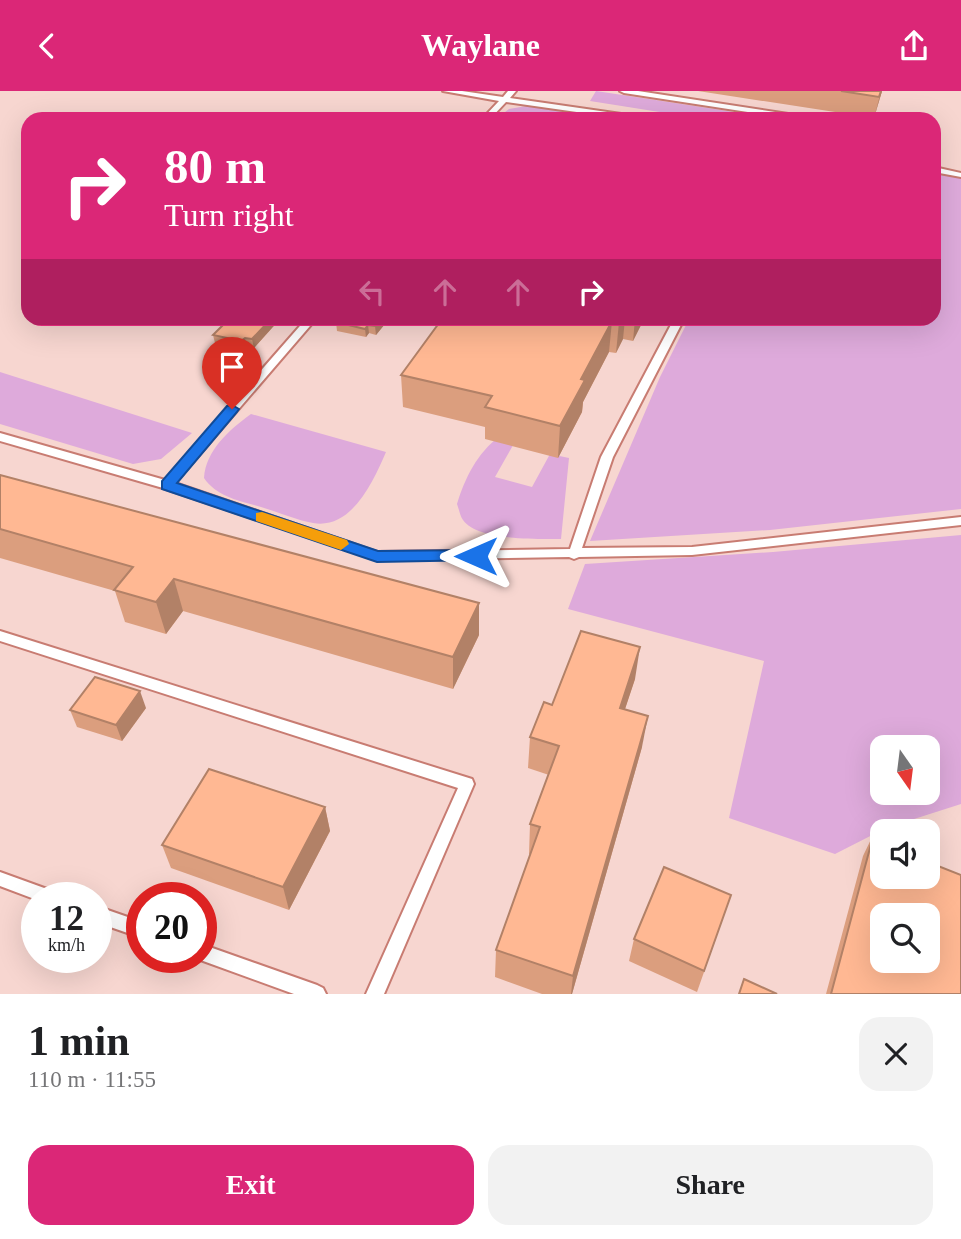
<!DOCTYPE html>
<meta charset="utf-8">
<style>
:root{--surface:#fff;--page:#f2f2f2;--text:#202124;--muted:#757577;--accent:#db2777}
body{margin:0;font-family:Georgia,serif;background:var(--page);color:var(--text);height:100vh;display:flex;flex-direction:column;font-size:26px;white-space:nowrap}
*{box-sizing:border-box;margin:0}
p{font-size:23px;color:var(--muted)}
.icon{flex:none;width:38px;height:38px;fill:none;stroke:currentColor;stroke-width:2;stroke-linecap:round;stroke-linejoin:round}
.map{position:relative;height:903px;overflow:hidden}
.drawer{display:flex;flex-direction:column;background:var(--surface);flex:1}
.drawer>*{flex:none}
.banner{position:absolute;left:21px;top:21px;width:920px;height:214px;border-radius:21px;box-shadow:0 7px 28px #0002;background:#db2777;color:#fff;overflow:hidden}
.needle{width:46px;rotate:166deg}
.tools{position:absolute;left:870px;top:644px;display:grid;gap:14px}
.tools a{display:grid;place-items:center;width:70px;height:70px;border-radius:14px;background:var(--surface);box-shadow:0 7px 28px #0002;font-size:35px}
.speed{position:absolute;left:21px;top:791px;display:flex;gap:14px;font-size:35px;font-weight:700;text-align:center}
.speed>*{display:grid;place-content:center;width:91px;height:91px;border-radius:50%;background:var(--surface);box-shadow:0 7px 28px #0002;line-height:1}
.speed small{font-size:18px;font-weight:400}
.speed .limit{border:10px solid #d22;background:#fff;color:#111}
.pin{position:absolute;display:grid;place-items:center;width:60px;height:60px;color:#fff;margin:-72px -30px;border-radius:50% 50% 50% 0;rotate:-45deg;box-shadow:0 0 7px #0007}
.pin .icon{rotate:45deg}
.me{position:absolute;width:77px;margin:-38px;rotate:270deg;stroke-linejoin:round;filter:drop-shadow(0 0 5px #0008)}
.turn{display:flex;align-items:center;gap:24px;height:147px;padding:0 28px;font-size:32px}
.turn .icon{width:91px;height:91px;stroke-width:2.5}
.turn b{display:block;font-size:49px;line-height:60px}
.lanes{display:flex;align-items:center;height:66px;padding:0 28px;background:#0003;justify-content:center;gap:35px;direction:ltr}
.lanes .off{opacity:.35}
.round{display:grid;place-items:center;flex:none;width:74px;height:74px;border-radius:21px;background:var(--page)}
.head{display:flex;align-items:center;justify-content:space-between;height:119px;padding:0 28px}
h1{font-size:42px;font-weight:600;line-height:52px}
.cta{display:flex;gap:14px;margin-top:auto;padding:14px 28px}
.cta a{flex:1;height:80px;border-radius:21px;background:var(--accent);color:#fff;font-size:28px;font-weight:600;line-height:80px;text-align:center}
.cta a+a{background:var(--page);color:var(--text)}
header{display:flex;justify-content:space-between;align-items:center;height:91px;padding:0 28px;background:var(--accent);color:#fff;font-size:32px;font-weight:600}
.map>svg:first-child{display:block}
.green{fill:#deaadb;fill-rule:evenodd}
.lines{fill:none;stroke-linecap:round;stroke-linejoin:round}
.lane-casing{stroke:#c87c72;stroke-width:4}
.lane{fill:#fff;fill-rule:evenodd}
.wall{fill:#db9e7e}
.shaded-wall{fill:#b28167}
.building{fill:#ffb893;stroke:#b28167;stroke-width:2;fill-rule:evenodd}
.route{fill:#1a73e8;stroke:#114b97;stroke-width:2}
.slow{fill:#f59e0b}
</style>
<header><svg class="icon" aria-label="back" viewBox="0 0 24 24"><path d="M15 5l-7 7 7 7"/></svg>Waylane<svg class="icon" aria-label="share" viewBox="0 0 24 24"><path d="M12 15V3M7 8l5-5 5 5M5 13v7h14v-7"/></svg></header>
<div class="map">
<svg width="961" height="903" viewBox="0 0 961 903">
<rect width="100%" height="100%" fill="#f7d6d0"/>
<g class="green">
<path d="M 596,0 L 781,28 L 704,28 L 590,10 Z"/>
<path d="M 538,13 L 649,28 L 496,28 L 509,18 Z"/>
<path d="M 935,77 L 961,83 L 961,418 L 770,439 L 590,450 L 660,286 L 689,228 L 934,228 Z"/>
<path d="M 0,281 L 192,342 L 161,368 L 133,373 L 0,333 Z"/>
<path d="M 251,323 L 386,361 C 374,389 352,439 313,432 C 296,429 278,421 261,416 C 240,410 217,406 204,387 C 206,359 229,339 251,323 Z"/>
<path d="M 500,345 L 516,349 L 495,386 L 532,396 L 550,363 L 569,367 L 561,448 C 537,448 478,450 463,429 C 460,425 459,418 457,413 C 465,387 477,362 500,345 Z"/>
<path d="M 961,444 L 961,713 L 886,737 L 835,763 L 729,727 L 764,570 L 568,518 L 585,473 L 773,461 ZM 882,656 L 928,656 L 928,702 L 882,702 Z"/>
</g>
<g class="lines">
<defs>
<g id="lane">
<path d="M 443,0 L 462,0 L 503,6 L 508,0 L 516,0 L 510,7 L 642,26 L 646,28 L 626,28 L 506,11 L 490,28 L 482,28 L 499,10 Z"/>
<path d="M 620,0 L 638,0 L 808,26 L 812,28 L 793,28 L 624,2 Z"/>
<path d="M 934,76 L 961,82 L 961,86 L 934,81 Z"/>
<path d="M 306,228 L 316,228 L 175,392 L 377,461 L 570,458 L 601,366 L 674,228 L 684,228 L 613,366 L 582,457 L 692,456 L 961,426 L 961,434 L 692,464 L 579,466 L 574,468 L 569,466 L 377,469 L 163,397 L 0,350 L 0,342 L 165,389 Z"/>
<path d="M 0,540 L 472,688 L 474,693 L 384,903 L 366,903 L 458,697 L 0,550 Z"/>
<path d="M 0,781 L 58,802 L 60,807 L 37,807 L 37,809 L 0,795 Z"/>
<path d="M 96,815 L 142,831 L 142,847 L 96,831 Z"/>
<path d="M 201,853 L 317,894 L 323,897 L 326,903 L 294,903 L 195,867 L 201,866 Z"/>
</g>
</defs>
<use href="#lane" class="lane-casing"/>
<use href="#lane" class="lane"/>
</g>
<g class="wall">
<path d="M 698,0 L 882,0 L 874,27 Z"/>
<path d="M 229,228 L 280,228 L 254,257 L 246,255 L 243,259 L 215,252 L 213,244 Z"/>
<path d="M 339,228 L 389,228 L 376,244 L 369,242 L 366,246 L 337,240 L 336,231 Z"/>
<path d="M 442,228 L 644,228 L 633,250 L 623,248 L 616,262 L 609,261 L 583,311 L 582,321 L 558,367 L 485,348 L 485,336 L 403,316 L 401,284 Z"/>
<path d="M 0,384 L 479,512 L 479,544 L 453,598 L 183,520 L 166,543 L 125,531 L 115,500 L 0,467 Z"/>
<path d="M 635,588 L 625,618 L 642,656 L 572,903 L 542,903 L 495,886 L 496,859 L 530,763 L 529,763 L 530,733 L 549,684 L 528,677 L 530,646 L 552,614 Z"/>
<path d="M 146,617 L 122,650 L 77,636 L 70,619 Z"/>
<path d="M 325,716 L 330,740 L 289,819 L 171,777 L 162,754 Z"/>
<path d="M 874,742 L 882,786 L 961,903 L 826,903 L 863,765 Z"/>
<path d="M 731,804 L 697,901 L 629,870 L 634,848 Z"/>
</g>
<g class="shaded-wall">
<path d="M 881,0 L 882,0 L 874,27 Z"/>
<path d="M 271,228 L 280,228 L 254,257 L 252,248 Z"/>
<path d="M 382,228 L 389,228 L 376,244 L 375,235 Z"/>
<path d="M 621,228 L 625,228 L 623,248 L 616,262 L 619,231 Z"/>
<path d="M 635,228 L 644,228 L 633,250 Z"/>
<path d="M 612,230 L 609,261 L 583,311 L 582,321 L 558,367 L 560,335 L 581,288 Z"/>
<path d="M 368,234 L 369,242 L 366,246 L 365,238 Z"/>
<path d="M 245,247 L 246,255 L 243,259 L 241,250 Z"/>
<path d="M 174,488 L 183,520 L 166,543 L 156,511 Z"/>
<path d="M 479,512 L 479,544 L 453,598 L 453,566 Z"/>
<path d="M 640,556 L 635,588 L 615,648 L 620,617 Z"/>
<path d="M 140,600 L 146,617 L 122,650 L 116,634 Z"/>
<path d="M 648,625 L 642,656 L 572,903 L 571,903 L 573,885 Z"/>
<path d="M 325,716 L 330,740 L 289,819 L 283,796 Z"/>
</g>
<g class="building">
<path d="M 841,0 L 881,0 L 879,6 Z"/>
<path d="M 229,228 L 271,228 L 252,248 L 245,247 L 241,250 L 213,244 Z"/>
<path d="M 339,228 L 382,228 L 375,235 L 368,234 L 365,238 L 336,231 Z"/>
<path d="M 442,228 L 621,228 L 619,231 L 612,230 L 581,288 L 585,289 L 560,335 L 485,316 L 492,305 L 401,284 Z"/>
<path d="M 0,384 L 479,512 L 453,566 L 174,488 L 156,511 L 114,499 L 133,476 L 0,438 Z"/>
<path d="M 581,540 L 640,556 L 620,617 L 648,625 L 573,885 L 496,859 L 540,736 L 530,733 L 559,655 L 530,646 L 544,611 L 552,614 Z"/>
<path d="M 95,586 L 140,600 L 116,634 L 70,619 Z"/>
<path d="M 209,678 L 325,716 L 283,796 L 162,754 Z"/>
<path d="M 874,742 L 882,745 L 882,786 L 928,786 L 928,771 L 961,784 L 961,903 L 831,903 ZM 882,824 L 928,824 L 928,870 L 882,870 Z"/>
<path d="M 664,776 L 731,804 L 704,880 L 634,848 Z"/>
<path d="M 744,888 L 777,903 L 739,903 Z"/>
</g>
<path class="route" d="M 232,314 L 239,318 L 237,321 L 177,392 L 378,460 L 476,459 L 481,461 L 481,469 L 377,471 L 162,398 L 162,390 L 227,315 Z"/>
<path class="slow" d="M 262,421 L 347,449 L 349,453 L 341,459 L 256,430 L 256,422 Z"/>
</svg>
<div class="tools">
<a><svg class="needle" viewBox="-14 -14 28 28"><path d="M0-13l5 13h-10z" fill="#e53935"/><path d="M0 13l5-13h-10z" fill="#757577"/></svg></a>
<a><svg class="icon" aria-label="sound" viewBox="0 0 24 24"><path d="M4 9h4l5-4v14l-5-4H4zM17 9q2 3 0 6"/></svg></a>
<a><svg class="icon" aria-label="search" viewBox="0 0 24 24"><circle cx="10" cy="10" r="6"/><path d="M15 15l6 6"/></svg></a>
</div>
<div class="speed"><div>12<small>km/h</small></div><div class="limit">20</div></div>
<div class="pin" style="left:232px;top:318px;background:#d93025"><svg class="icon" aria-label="arrive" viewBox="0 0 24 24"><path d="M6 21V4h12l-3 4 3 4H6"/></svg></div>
<svg class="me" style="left:476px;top:465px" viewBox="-20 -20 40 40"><path d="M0-17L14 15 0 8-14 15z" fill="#1a73e8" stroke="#fff" stroke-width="4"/></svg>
<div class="banner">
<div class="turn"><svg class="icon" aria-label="right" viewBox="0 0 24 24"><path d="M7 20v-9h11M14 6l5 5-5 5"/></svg><div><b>80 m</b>Turn right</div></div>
<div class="lanes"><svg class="icon off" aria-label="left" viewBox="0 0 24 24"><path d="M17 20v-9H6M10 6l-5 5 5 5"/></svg><svg class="icon off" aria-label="ahead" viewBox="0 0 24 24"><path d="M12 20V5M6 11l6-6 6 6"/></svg><svg class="icon off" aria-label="ahead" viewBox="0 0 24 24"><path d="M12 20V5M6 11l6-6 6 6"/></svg><svg class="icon" aria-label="right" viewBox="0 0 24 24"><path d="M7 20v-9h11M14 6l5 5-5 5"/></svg></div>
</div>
</div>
<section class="drawer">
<div class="head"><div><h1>1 min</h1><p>110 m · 11:55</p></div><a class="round"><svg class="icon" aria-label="close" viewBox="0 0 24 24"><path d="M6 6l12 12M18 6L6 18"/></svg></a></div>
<div class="cta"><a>Exit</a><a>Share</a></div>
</section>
